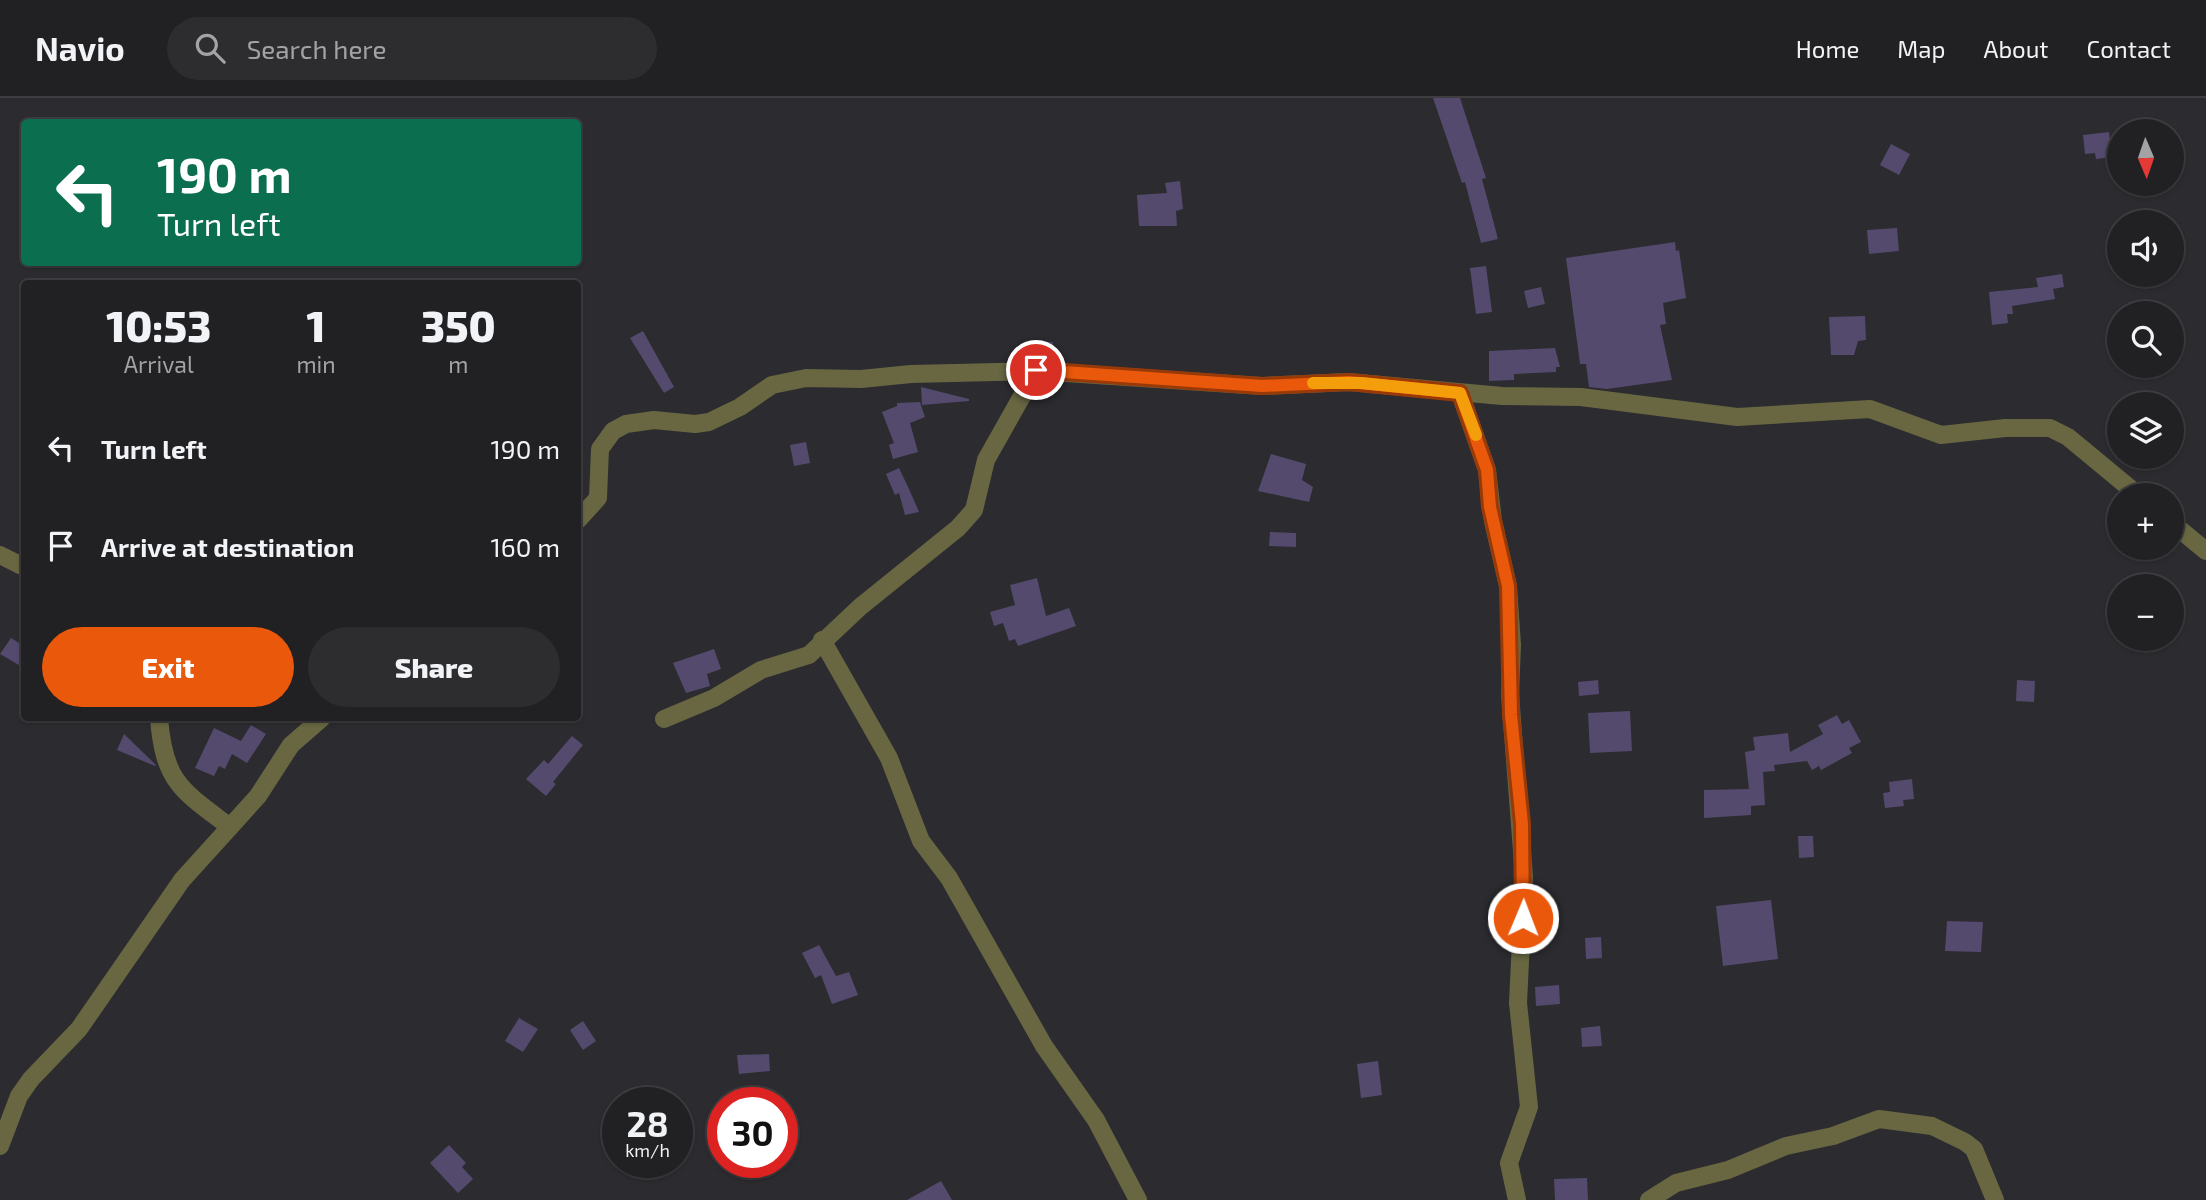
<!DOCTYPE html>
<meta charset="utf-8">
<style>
:root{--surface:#212023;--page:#2d2d30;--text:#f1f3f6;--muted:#a2a3a6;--line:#3e3e41;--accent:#ea580c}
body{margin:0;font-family:"Exo 2",sans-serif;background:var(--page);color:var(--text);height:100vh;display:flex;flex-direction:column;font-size:26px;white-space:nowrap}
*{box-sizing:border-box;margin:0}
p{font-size:23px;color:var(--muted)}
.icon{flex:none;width:38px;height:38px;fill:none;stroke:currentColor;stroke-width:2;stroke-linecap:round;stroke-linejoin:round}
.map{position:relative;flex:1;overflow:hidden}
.panel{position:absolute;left:21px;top:182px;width:560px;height:441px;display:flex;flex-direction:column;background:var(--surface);border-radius:7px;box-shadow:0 2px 5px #0004,0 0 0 2px var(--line)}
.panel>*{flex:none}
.guide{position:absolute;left:21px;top:21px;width:560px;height:147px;border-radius:7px;box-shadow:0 2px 5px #0004,0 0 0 2px var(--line);background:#0b6e4f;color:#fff;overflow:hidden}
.needle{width:46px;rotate:178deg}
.controls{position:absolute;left:2107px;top:21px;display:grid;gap:14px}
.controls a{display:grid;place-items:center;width:77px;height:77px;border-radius:50%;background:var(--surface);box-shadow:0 2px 5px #0004,0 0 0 2px var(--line);font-size:35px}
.speed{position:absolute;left:602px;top:989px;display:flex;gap:14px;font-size:35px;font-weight:700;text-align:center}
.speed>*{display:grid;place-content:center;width:91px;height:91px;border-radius:50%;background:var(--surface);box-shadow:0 2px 5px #0004,0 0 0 2px var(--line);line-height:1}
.speed small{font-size:18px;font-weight:400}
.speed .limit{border:10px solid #d22;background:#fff;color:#111}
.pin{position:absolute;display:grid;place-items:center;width:60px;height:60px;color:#fff;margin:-30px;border:4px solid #fff;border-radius:50%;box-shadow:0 2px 7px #0007}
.me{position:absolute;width:77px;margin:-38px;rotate:1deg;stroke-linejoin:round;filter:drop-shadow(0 0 5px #0008)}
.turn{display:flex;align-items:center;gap:24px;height:147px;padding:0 21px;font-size:32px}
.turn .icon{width:91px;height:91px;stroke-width:2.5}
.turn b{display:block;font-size:49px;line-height:60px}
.eta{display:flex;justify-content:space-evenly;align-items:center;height:119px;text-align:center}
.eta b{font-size:42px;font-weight:800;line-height:49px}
.button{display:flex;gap:14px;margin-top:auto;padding:14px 21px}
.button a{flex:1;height:80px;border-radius:42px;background:var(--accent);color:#fff;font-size:28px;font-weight:800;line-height:80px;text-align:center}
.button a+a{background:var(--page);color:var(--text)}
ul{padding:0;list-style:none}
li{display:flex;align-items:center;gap:21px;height:98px;padding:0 21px}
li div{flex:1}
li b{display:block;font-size:26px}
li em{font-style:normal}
header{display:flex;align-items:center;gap:42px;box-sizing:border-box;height:98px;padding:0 35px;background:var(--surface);border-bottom:2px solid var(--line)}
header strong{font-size:33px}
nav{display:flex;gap:38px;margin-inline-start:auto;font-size:24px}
.search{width:490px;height:63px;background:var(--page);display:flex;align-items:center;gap:18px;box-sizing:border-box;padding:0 24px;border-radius:38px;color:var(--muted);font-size:26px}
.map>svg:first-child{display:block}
.building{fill:#544a6e}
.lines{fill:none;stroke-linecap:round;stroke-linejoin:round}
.street{stroke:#686742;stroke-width:18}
.route-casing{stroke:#983908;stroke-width:18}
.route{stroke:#ea580c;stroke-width:12}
.slow{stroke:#f59e0b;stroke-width:12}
</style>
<header>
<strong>Navio</strong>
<div class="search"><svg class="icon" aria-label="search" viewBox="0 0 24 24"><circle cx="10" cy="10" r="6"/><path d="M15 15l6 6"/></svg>Search here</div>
<nav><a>Home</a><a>Map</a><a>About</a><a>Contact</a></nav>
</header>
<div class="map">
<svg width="2206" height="1102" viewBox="0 0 2206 1102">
<rect width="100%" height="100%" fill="#2c2b2f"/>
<g class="building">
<path d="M 1433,0 L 1460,0 L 1486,80 L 1482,81 L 1498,141 L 1481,145 L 1465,84 L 1462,85 Z"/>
<path d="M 2109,34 L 2112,59 L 2096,61 L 2095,55 L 2085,56 L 2083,37 Z"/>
<path d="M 1891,46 L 1910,56 L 1899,77 L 1880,67 Z"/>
<path d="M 1180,83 L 1183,111 L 1176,113 L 1177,128 L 1139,128 L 1137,97 L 1167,95 L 1165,85 Z"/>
<path d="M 1897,130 L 1899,153 L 1869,156 L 1867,132 Z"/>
<path d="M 1675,144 L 1676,153 L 1679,152 L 1686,200 L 1663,205 L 1666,226 L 1660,227 L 1672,282 L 1607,291 L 1589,289 L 1586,266 L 1580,266 L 1566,160 Z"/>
<path d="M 1486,168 L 1492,214 L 1476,216 L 1470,170 Z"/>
<path d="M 2062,176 L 2064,189 L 2053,191 L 2055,201 L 2012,208 L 2013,216 L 2007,216 L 2008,225 L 1992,227 L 1989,194 L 2038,189 L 2036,180 Z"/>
<path d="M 1541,189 L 1545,206 L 1528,210 L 1524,193 Z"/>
<path d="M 1865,218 L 1866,242 L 1858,243 L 1854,257 L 1831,257 L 1829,219 Z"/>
<path d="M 643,233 L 674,289 L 664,295 L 630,240 Z"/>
<path d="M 1033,243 L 1053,244 L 1052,259 L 1033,258 Z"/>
<path d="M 1555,250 L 1560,269 L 1556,269 L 1556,274 L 1514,276 L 1514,282 L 1489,283 L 1489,253 Z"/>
<path d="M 921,289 L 969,301 L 969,303 L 922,307 Z"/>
<path d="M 920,304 L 925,319 L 910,325 L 918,354 L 893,361 L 889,347 L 894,345 L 882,314 L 897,308 L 897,305 Z"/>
<path d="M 806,344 L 810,365 L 794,368 L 790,347 Z"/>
<path d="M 1271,356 L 1306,366 L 1302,382 L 1313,389 L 1309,404 L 1258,393 Z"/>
<path d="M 899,370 L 909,391 L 919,414 L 905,417 L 899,395 L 895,397 L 886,376 Z"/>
<path d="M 1270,434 L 1296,435 L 1296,449 L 1269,448 Z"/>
<path d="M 1037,480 L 1046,518 L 1069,510 L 1076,528 L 1018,548 L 1015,541 L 1009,543 L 1003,525 L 994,528 L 990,514 L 1015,507 L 1010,487 Z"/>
<path d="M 11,540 L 24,548 L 24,570 L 0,556 Z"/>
<path d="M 714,551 L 721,571 L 707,576 L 710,588 L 686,595 L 673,565 Z"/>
<path d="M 1598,582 L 1599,596 L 1579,598 L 1578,584 Z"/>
<path d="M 2017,582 L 2035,583 L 2034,604 L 2016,603 Z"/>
<path d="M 1630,613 L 1632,653 L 1590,655 L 1588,615 Z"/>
<path d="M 1837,617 L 1842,626 L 1849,622 L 1861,644 L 1849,650 L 1852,655 L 1821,672 L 1819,668 L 1812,672 L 1807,663 L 1774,667 L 1775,673 L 1763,674 L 1765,707 L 1751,708 L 1751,717 L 1704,720 L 1704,692 L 1749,691 L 1745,654 L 1755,652 L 1753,639 L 1788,635 L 1790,654 L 1823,636 L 1818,627 Z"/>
<path d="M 251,627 L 266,636 L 247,665 L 232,656 L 225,671 L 219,668 L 214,678 L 195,670 L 214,630 L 241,643 Z"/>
<path d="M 124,636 L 156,667 L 155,668 L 117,652 Z"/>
<path d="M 572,638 L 583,647 L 553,684 L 556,686 L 546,698 L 526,681 L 544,662 L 548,666 Z"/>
<path d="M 1912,681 L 1914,701 L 1903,702 L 1904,708 L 1885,710 L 1883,695 L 1890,694 L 1889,684 Z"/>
<path d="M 1798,738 L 1813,738 L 1814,759 L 1799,760 Z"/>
<path d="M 1771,802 L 1778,861 L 1723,868 L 1716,808 Z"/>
<path d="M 1947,823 L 1983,824 L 1981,854 L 1945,853 Z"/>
<path d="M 1601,839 L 1602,860 L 1586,861 L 1585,840 Z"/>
<path d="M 819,847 L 836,878 L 849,874 L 858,897 L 832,906 L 821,877 L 815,880 L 802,855 Z"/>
<path d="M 1559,887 L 1560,906 L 1536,908 L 1535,889 Z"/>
<path d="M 519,920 L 538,931 L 523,954 L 505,943 Z"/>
<path d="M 583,923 L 596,943 L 583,952 L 570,932 Z"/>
<path d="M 1600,928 L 1602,948 L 1582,949 L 1581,930 Z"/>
<path d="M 769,956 L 770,973 L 739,976 L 737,957 Z"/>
<path d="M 1378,963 L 1382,997 L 1361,1000 L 1357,966 Z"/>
<path d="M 449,1047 L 466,1065 L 462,1069 L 473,1081 L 458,1095 L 430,1065 Z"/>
<path d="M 1587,1080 L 1588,1102 L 1555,1102 L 1554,1081 Z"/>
<path d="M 941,1083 L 952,1102 L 907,1102 Z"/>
</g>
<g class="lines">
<g class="street">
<path d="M 1460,295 L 1487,372 L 1493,423 L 1508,488 L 1512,547 L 1510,596 L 1524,779 L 1518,905 L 1529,1009 L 1509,1065 L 1517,1102"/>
<path d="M 578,422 L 598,400 L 600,351 L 613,333 L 626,326 L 654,322 L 695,326 L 709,324 L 740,309 L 772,287 L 806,280 L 861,281 L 911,276 L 1036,273 L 1262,288 L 1349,284 L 1502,298 L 1581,299 L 1737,319 L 1870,311 L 1941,337 L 2005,330 L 2050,330 L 2068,339 L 2138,397"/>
<path d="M 2172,425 L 2206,453"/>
<path d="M 0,457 L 24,469"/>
<path d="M 822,542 L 889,660 L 921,743 L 949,780 L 1044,948 L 1096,1022 L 1138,1102"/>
<path d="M 159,620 C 164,684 181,692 230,729"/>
<path d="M 664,621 L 714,600 L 761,572 L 809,557 L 860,509 L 958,430 L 974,412 L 986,362 L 1036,273"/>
<path d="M 0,1048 L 19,998 L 31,981 L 79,931 L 182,782 L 258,698 L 291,647 L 322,620"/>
<path d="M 1649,1102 L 1676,1085 L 1728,1072 L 1786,1048 L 1833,1038 L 1879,1021 L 1932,1028 L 1965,1044 L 1974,1051 L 1995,1102"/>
</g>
</g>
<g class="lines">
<defs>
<path id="route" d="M 1036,272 L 1262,288 L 1349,284 L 1460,295 L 1487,372 L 1490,409 L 1508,488 L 1511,617 L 1522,726 L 1523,820"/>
</defs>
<use href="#route" class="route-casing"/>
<use href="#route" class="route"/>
<path class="slow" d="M 1313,285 L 1361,285 L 1460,295 L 1476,337"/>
</g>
</svg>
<div class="controls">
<a><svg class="needle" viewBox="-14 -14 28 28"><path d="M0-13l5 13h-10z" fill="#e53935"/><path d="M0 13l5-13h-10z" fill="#a2a3a6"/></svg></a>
<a><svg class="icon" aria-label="sound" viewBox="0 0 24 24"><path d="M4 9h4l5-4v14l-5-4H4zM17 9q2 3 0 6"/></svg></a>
<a><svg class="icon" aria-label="search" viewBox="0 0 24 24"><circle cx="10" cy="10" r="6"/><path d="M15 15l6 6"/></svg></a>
<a><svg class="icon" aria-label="layers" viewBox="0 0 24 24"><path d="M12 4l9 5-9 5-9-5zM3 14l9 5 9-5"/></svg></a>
<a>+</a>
<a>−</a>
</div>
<div class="speed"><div>28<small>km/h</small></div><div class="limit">30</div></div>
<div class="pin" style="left:1036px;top:272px;background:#d93025"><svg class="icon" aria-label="arrive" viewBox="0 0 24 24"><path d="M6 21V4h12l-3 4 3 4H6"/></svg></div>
<svg class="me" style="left:1523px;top:820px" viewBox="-20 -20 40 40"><circle r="17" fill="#ea580c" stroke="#fff" stroke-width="3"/><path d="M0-11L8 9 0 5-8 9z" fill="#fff"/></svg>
<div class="guide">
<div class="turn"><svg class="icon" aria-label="left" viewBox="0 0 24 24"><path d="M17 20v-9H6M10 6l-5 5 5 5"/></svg><div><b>190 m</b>Turn left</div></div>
</div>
<section class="panel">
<div class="eta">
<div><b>10:53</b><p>Arrival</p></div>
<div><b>1</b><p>min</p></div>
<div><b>350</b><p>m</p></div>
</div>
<ul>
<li><svg class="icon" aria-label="left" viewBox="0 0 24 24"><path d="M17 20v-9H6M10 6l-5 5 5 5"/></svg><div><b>Turn left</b></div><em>190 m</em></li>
<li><svg class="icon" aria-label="arrive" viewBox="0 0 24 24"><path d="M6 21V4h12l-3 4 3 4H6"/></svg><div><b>Arrive at destination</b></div><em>160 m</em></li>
</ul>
<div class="button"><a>Exit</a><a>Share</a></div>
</section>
</div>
